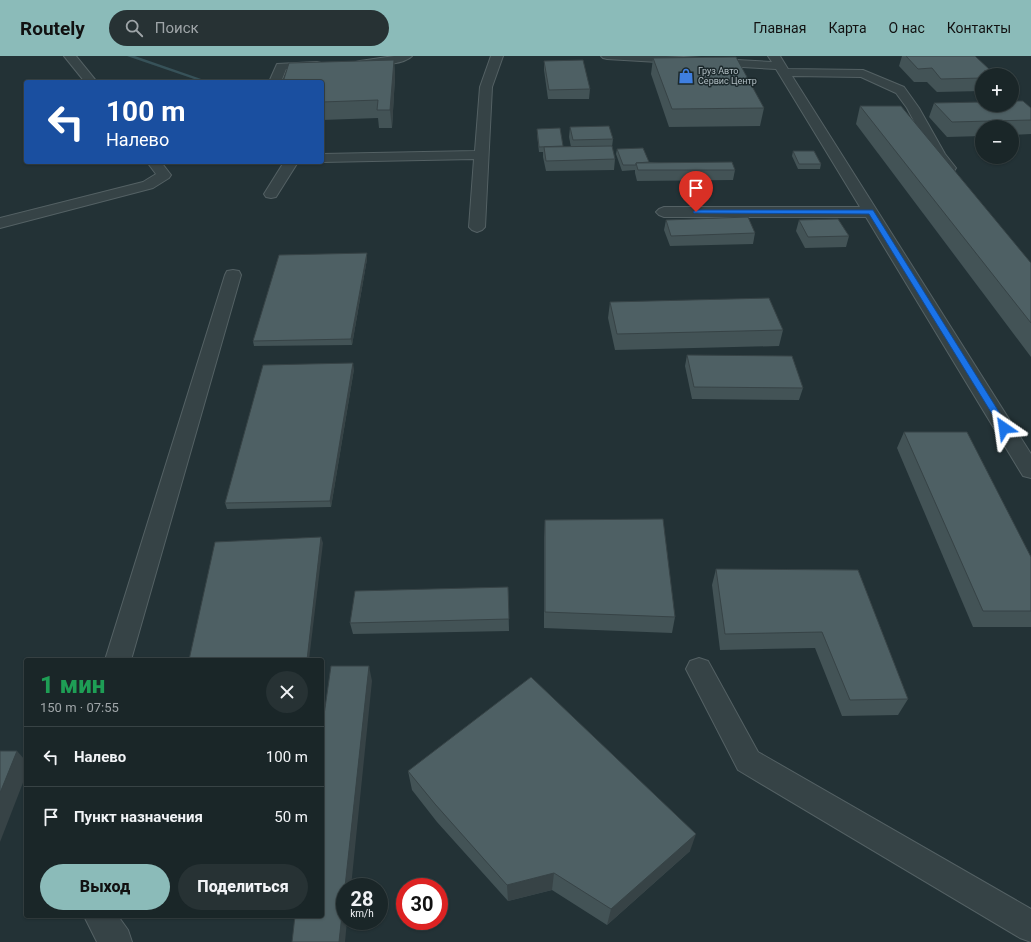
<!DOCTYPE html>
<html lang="ru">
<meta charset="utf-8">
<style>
:root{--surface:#1a2628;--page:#273234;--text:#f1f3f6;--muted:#9fa5a8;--line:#384345;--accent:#8bbbb9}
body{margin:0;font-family:Roboto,sans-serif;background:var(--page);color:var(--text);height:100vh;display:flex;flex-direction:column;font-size:15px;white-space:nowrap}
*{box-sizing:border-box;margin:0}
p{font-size:13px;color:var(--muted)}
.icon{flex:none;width:22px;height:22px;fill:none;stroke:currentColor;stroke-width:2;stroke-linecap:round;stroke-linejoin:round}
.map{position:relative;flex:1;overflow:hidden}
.side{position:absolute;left:24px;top:602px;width:300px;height:260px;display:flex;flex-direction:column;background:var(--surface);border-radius:4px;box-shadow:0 1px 3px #0004,0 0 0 1px var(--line)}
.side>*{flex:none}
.top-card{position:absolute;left:24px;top:24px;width:300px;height:84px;border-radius:4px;box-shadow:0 1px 3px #0004,0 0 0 1px var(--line);background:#1a4fa0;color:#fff;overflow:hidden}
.tools{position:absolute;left:975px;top:12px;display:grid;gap:8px}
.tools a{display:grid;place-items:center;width:44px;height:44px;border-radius:50%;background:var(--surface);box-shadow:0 1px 3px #0004,0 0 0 1px var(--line);font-size:20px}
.speed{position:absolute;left:336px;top:822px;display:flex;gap:8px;font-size:20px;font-weight:700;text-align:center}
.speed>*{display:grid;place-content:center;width:52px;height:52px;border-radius:50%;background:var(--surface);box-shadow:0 1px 3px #0004,0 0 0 1px var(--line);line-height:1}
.speed small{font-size:10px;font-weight:400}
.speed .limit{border:6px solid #d22;background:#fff;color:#111}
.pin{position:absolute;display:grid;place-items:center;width:34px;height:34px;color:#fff;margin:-41px -17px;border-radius:50% 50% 50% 0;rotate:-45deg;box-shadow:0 0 4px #0007}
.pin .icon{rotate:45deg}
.me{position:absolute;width:44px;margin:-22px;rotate:328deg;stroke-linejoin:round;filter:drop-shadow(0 0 3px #0008)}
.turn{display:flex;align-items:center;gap:14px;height:84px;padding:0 16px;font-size:18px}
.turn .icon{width:52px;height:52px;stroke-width:2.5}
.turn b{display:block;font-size:28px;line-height:34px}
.round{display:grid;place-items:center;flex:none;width:42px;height:42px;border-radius:21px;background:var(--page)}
.head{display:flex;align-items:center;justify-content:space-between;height:68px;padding:0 16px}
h1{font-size:24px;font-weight:800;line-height:30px;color:#1e9e55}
.cta{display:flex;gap:8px;margin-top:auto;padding:8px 16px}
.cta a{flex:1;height:46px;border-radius:24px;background:var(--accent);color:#111;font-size:16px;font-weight:800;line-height:46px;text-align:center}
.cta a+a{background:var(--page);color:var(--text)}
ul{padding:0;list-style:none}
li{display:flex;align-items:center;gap:12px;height:60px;padding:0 16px;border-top:1px solid var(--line)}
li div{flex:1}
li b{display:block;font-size:15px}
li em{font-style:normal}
header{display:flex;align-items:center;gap:24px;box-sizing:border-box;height:56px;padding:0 20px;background:var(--accent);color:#111}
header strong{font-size:19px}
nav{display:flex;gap:22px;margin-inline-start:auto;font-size:14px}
.search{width:280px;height:36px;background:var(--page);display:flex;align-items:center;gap:10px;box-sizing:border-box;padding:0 14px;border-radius:22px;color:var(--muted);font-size:15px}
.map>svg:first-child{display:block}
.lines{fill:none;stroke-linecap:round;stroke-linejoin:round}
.stream{fill:#375259;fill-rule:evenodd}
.minor-casing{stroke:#546164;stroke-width:2}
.minor{fill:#364346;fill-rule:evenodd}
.wall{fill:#435356}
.shaded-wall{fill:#374346}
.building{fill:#4e6064;stroke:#374346}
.route{fill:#1a73e8;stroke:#114b97}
.labels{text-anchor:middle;stroke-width:3;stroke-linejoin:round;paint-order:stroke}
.far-poi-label{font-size:9px;fill:#b1bec3;stroke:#1b282b;text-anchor:start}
</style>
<header>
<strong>Routely</strong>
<div class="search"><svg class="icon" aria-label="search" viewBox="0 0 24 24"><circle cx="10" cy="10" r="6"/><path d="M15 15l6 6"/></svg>Поиск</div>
<nav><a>Главная</a><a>Карта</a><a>О нас</a><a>Контакты</a></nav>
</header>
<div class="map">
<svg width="1031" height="886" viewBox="0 0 1031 886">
<rect width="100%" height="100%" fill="#233236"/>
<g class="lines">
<path class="stream" d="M 127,0 L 135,0 L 204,24 L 202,26 L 195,26 L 197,24 Z"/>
<defs>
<g id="minor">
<path d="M 64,0 L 76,0 L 97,26 L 85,26 Z"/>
<path d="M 394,0 L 412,0 C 404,9 372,10 360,11 L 356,10 L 354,8 L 356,6 L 360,5 Z"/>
<path d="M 491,0 L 503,0 L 492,31 L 485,171 L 482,174 L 477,176 L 472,174 L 469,171 L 474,103 L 322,106 L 322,98 L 475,95 L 480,31 Z"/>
<path d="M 601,0 L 666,0 L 772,6 L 768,0 L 780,0 L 788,13 L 863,14 L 904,31 L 919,52 L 945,98 L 956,112 L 954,115 L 949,116 L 944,115 L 934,103 L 907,52 L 896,37 L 861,21 L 792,20 L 1031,398 L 1031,422 L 1023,420 L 866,161 L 664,161 L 659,159 L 656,156 L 659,153 L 664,151 L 860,151 L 776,13 L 607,3 L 603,2 Z"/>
<path d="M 317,6 L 321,7 L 323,9 L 321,11 L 286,13 L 281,26 L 269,26 L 277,8 Z"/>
<path d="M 147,106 L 161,106 L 171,119 L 169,122 L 153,132 L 0,172 L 0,162 L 143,126 L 156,118 Z"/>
<path d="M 284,106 L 298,106 L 276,141 L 271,142 L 266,141 L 264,138 Z"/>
<path d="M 233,214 L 239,215 L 241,219 L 131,604 L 105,604 L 225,219 L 227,215 Z"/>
<path d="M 699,602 L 708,605 L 758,696 L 1031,853 L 1031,886 L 1020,882 L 738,714 L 686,613 L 690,605 Z"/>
<path d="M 84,860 L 118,860 L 128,874 L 132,886 L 97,886 Z"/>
</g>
</defs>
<use href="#minor" class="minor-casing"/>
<use href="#minor" class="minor"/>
</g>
<g class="wall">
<path d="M 902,0 L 975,0 L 991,15 L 990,19 L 982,19 L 982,35 L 937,36 L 927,26 L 914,26 L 899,10 Z"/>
<path d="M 653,2 L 764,52 L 760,70 L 669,71 L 651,18 Z"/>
<path d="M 394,4 L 395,21 L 392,72 L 379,72 L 378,62 L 322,64 L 322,26 Z"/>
<path d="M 544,5 L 590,33 L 589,43 L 548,43 L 544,14 Z"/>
<path d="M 934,47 L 1031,52 L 1031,78 L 1012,79 L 1012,71 L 982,71 L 982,80 L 947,81 L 929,61 Z"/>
<path d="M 860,50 L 1031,207 L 1031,301 L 856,68 Z"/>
<path d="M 570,71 L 613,83 L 612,91 L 615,103 L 614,114 L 546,115 L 543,101 L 543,96 L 539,96 L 537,78 L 537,73 L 560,72 L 563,91 L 571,91 L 569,81 Z"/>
<path d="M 617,93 L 649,106 L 735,114 L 733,124 L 637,125 L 635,117 L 635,114 L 622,115 L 616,98 Z"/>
<path d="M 793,95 L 821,108 L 820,113 L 798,113 L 792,100 Z"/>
<path d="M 666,164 L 755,177 L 753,188 L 670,190 L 664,174 Z"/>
<path d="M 799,164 L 849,180 L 846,191 L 805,192 L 796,175 Z"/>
<path d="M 367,197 L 367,203 L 352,289 L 254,290 L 253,285 Z"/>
<path d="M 610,246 L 783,274 L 779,290 L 615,294 L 608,262 Z"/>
<path d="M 687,299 L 803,332 L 799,344 L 692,343 L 685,310 Z"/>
<path d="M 354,313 L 331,451 L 227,453 L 225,447 Z"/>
<path d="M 904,376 L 1031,501 L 1031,571 L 973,571 L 897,392 Z"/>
<path d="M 545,464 L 675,561 L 672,577 L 544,572 L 544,481 Z"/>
<path d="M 716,513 L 858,514 L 908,643 L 898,659 L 842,660 L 815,592 L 720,594 L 712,529 Z"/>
<path d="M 508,531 L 509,575 L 353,578 L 350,567 Z"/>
<path d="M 408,715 L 690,795 L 607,869 L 552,834 L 508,845 L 437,766 L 412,734 Z"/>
</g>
<g class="shaded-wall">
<path d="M 394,4 L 395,21 L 392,72 L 390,54 Z"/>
<path d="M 367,197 L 367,203 L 352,289 L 351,283 Z"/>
<path d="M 353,307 L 354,313 L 331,451 L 330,445 Z"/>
<path d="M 321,481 L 323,487 L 309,604 L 307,604 Z"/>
<path d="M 369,610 L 372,625 L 351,831 L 345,831 L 345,865 L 347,865 L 345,886 L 339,886 Z"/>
<path d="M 17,695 L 26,705 L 26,719 L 0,786 L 0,737 Z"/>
<path d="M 696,778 L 690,795 L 607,869 L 611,853 Z"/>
<path d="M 554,817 L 552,834 L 508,845 L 507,829 Z"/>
</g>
<g class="building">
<path d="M 906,0 L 975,0 L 991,15 L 984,15 L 988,19 L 982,19 L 982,22 L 941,23 L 932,12 L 918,13 Z"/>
<path d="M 736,1 L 764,52 L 672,53 L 653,2 Z"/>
<path d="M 394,4 L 390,54 L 377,54 L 378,44 L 322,46 L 322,26 L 283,26 L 289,7 Z"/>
<path d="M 583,4 L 590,33 L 549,34 L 544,5 Z"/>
<path d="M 1012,45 L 1023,45 L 1031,52 L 1031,64 L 952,66 L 934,47 L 982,46 L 982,49 L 1012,49 Z"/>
<path d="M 860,50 L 901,50 L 1031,207 L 1031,267 Z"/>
<path d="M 609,70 L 613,83 L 573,84 L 570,71 Z"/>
<path d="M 560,72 L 563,90 L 539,91 L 537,73 Z"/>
<path d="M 612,90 L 615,103 L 546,105 L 544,91 Z"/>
<path d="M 643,92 L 649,106 L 636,107 L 636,109 L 623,109 L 617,93 Z"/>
<path d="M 793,95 L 814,95 L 821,108 L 799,108 Z"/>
<path d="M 732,106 L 735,114 L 638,114 L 636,107 Z"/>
<path d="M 748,161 L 755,177 L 671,180 L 666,164 Z"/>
<path d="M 838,163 L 849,180 L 808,181 L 799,164 Z"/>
<path d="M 367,197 L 351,283 L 253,285 L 279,199 Z"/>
<path d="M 769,242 L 783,274 L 617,278 L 610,246 Z"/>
<path d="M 687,299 L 792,300 L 803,332 L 694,331 Z"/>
<path d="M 353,307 L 330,445 L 225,447 L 263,309 Z"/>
<path d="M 904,376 L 967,376 L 1031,501 L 1031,555 L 983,555 Z"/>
<path d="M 663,463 L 675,561 L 545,556 L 545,464 Z"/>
<path d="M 321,481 L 307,604 L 189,604 L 215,486 Z"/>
<path d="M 716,513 L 858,514 L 908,643 L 850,644 L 822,576 L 725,578 Z"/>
<path d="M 508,531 L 509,563 L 350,567 L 355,535 Z"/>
<path d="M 331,610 L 369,610 L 339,886 L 292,886 L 295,860 L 322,860 L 322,673 Z"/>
<path d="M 531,621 L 696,778 L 611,853 L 554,817 L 507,829 L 435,748 L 408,715 Z"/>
<path d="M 0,695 L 17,695 L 0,737 Z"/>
</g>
<path class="route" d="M 696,154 L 873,154 L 1009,372 L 1007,374 L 1002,374 L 869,158 L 694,157 L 693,156 Z"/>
<defs>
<symbol id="shop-bare" viewBox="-9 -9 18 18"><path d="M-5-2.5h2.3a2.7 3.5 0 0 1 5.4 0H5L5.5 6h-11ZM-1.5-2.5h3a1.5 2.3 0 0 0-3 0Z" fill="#3f7fe0" stroke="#1b282b" stroke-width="2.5" paint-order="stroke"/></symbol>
</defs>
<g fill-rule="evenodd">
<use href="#shop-bare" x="675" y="9" width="22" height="22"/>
</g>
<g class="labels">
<g class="far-poi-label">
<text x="698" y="18">Груз Авто<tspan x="698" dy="10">Сервис Центр</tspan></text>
</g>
</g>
</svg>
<div class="tools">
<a>+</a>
<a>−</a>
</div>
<div class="speed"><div>28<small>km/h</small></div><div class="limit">30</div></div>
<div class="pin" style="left:696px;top:156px;background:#d93025"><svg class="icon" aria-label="arrive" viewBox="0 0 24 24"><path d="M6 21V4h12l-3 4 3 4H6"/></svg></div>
<svg class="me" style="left:1004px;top:372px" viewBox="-20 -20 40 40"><path d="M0-17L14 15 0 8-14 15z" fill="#1a73e8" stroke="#fff" stroke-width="4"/></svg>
<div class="top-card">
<div class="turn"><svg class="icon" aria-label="left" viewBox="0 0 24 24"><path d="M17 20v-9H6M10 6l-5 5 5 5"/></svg><div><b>100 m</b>Налево</div></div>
</div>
<section class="side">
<div class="head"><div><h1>1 мин</h1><p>150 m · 07:55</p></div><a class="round"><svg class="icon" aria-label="close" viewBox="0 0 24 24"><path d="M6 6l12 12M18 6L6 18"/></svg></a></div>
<ul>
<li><svg class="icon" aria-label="left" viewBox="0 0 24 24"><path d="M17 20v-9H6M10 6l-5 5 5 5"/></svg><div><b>Налево</b></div><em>100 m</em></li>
<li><svg class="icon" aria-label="arrive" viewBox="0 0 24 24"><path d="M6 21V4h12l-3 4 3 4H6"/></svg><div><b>Пункт назначения</b></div><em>50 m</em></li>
</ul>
<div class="cta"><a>Выход</a><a>Поделиться</a></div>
</section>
</div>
